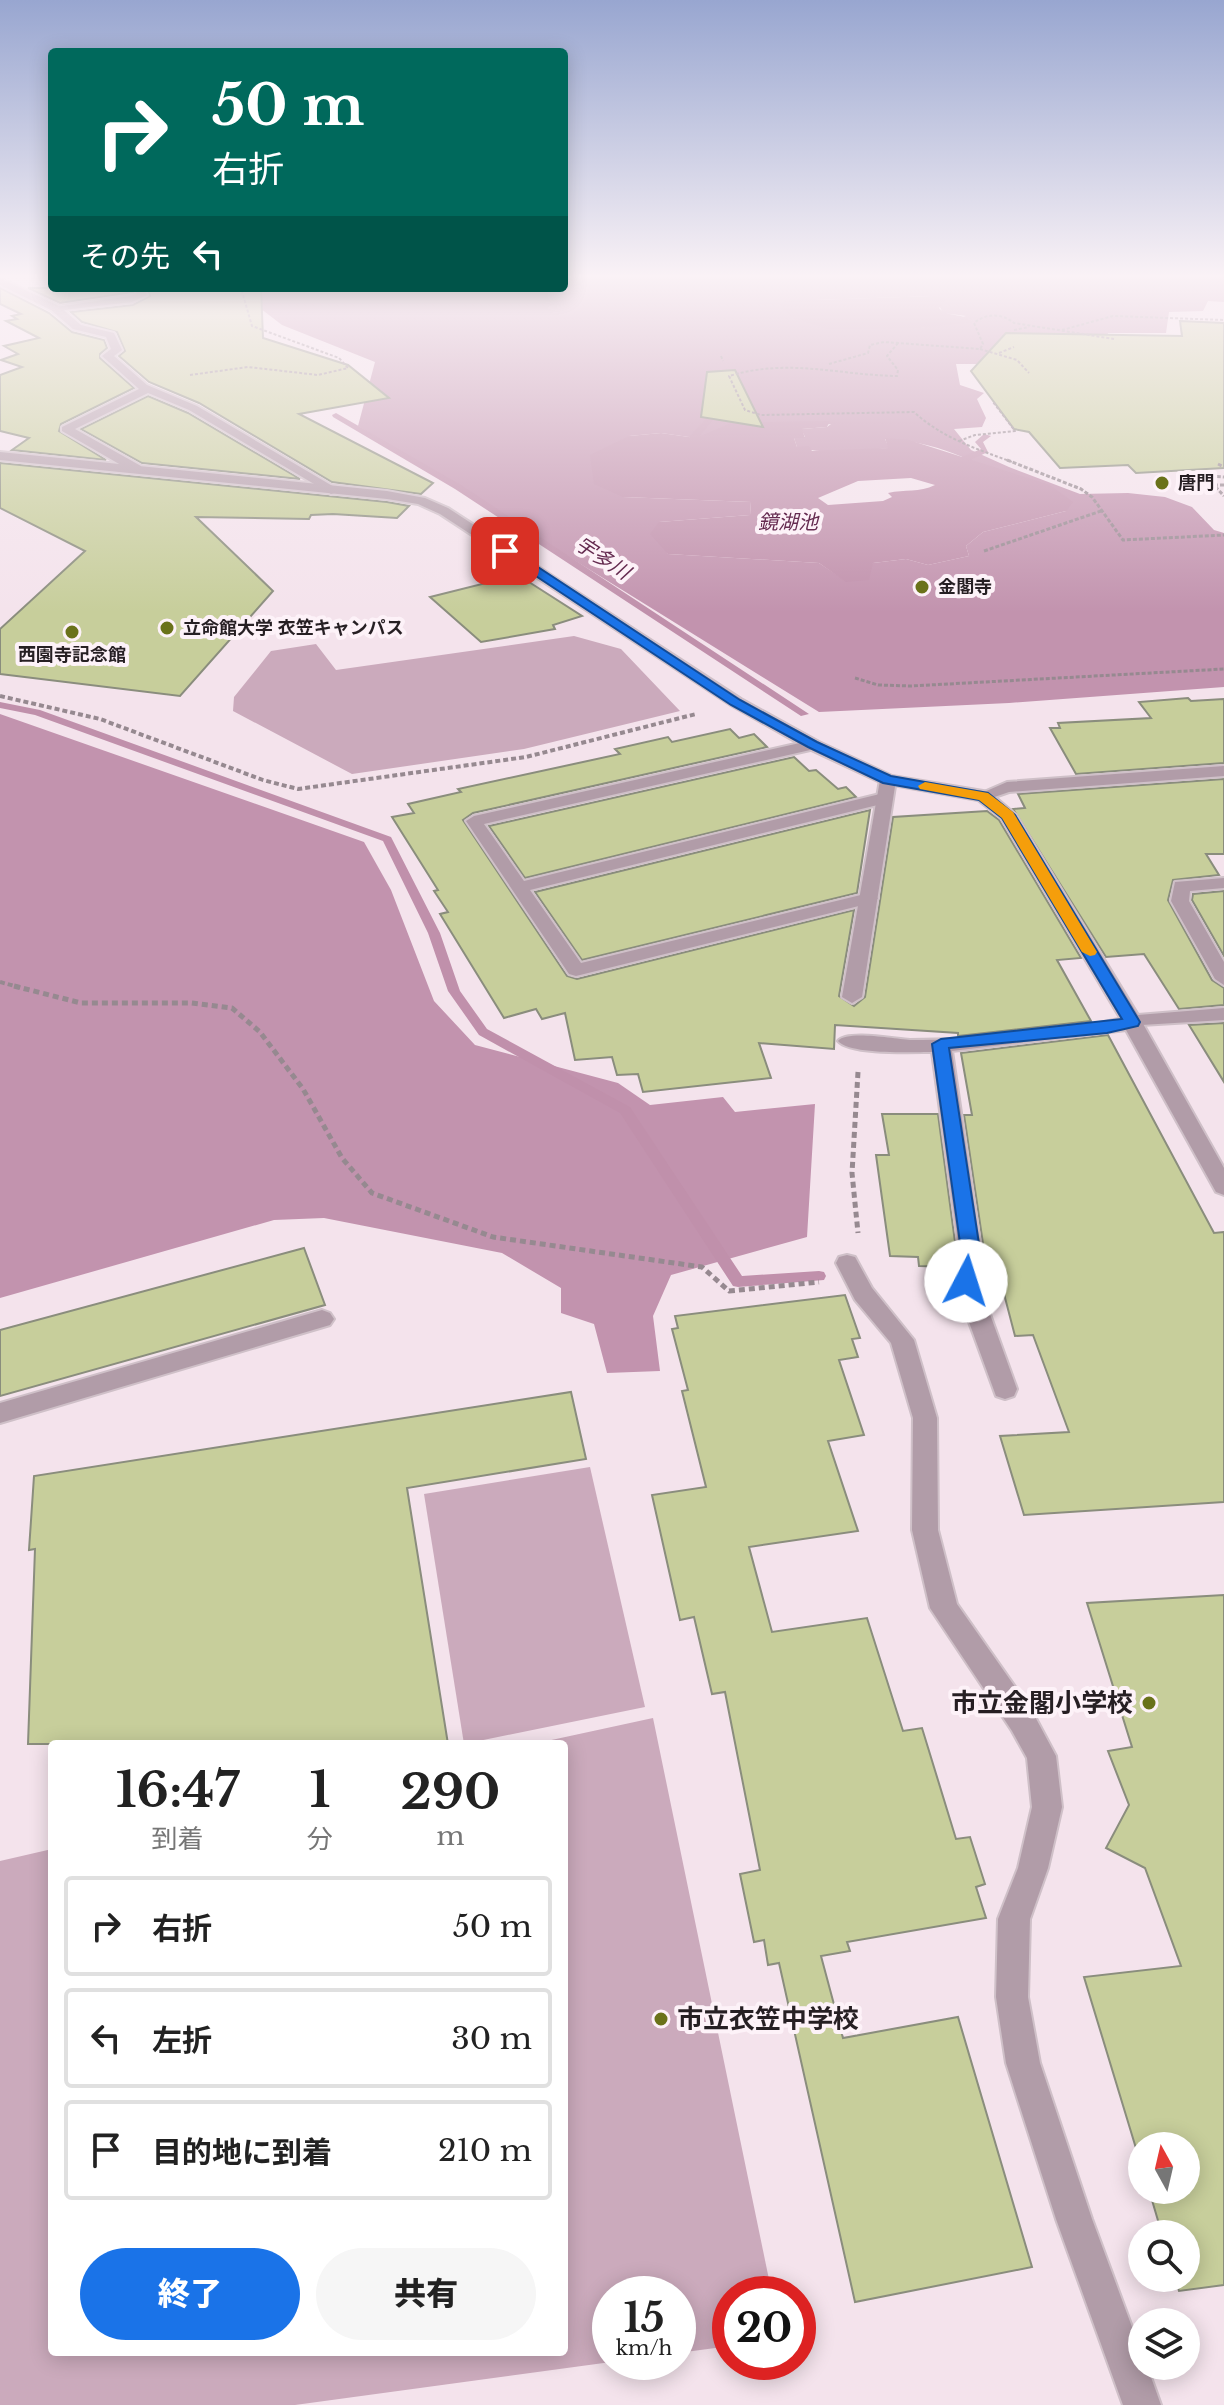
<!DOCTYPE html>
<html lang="ja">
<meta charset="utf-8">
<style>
:root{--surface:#fff;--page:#f6f6f6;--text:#222;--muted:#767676;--line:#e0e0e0;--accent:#1a73e8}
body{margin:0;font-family:"Libre Baskerville","Noto Sans JP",serif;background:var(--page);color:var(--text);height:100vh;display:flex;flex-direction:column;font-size:30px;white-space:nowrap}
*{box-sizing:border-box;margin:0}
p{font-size:26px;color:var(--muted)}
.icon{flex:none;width:44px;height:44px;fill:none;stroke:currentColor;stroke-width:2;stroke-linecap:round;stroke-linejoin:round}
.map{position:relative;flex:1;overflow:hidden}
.details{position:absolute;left:48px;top:1740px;width:520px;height:616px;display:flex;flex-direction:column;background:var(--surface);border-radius:8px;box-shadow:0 4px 20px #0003}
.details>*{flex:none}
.guide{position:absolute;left:48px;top:48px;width:520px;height:244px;border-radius:8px;box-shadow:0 4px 20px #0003;background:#00695c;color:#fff;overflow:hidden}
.needle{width:52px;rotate:352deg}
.controls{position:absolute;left:1128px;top:2132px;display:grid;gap:16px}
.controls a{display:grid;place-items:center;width:72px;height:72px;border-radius:50%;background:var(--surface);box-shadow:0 4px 20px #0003;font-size:40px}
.speed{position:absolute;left:592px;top:2276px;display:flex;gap:16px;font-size:40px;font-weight:700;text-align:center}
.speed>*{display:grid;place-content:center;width:104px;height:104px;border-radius:50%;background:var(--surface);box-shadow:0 4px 20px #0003;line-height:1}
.speed small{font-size:20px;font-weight:400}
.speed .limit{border:12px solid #d22;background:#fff;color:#111}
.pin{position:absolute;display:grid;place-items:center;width:68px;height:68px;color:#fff;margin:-34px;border-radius:16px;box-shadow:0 4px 12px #0006}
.me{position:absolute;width:88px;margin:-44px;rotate:5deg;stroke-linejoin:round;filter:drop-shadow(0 0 6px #0008)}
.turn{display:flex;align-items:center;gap:28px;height:168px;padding:0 32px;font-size:36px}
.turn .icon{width:104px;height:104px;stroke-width:2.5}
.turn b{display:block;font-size:56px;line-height:68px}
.then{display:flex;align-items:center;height:76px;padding:0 32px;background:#0003;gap:16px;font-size:30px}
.eta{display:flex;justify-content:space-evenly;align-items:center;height:136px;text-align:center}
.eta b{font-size:48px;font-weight:800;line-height:56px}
.action{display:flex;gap:16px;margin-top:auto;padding:16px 32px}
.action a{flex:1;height:92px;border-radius:48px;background:var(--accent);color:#fff;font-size:32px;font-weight:800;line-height:92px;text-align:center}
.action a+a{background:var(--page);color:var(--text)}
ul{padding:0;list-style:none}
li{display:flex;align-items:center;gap:24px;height:100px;margin:0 16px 12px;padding:0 16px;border:4px solid var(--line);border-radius:8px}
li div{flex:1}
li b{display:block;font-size:30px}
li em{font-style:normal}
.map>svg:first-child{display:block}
.green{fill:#cbaabc}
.forest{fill:#c293ae;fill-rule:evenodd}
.water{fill:#c090ab;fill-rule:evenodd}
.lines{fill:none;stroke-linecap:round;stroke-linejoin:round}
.stream{fill:#c090ab;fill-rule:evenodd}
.building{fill:#c7ce9b;stroke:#8a8d7d;stroke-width:2}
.service-casing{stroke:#cfc0c8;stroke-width:4}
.minor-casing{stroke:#cfc0c8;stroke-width:4}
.tertiary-casing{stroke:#cfc0c8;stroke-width:4}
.path-far3{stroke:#968990;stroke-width:2;stroke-dasharray:3 2;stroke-linecap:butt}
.path-far2{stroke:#968990;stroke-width:3;stroke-dasharray:4 2;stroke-linecap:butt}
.path-far1{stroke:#968990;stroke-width:4;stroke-dasharray:5 3;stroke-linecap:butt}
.path{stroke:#968990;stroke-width:5;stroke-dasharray:6 4;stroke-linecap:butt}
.service{fill:#b19ca8;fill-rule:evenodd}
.minor{fill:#b19ca8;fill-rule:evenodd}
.tertiary{fill:#b19ca8;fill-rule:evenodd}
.route{fill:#1a73e8;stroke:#114b97;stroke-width:2}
.slow{fill:#f59e0b}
.poi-dot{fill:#6a721a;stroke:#fdf2f8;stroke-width:3}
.labels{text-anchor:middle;stroke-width:8;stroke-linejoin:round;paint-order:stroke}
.far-poi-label{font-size:18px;font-weight:bold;fill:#261f23;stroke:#fdf2f8;text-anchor:start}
.far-water-label{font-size:20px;font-style:italic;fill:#652b50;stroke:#fdf2f8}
.near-poi-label{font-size:26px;font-weight:bold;fill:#261f23;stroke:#fdf2f8;text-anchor:end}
</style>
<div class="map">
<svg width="1224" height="2405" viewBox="0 0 1224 2405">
<rect width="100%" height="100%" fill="#f4e3ec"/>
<g class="green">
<path d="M 574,636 L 621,649 L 680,711 L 524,749 L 352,774 L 233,711 L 234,697 L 271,651 L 316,644 L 336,670 Z"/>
<path d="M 590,1467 L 645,1707 L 464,1744 L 424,1494 Z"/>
<path d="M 653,1718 L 772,2294 L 730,2294 L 730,2346 L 678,2353 L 678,2294 L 610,2294 L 611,2362 L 295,2405 L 0,2405 L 0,1861 L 52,1849 L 52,2352 L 564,2352 L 564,1744 L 533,1744 Z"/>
</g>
<g class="forest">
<path d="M 564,277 L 1224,277 L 1224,302 L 1208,301 L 1203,311 L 1169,312 L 1166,333 L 1108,333 L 1100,355 L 1014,364 L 956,364 L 960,385 L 984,393 L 977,399 L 986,418 L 982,427 L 954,429 L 971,450 L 1009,467 L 1080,494 L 1128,493 L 1165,497 L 1192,507 L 1214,530 L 1224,533 L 1224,687 L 1009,703 L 819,712 L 358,426 L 375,362 L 282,325 L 234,288 L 564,288 ZM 934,296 L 943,313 L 966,316 L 921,328 L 876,328 L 814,300 ZM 831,424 L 827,427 L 801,429 L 805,437 L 794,438 L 797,447 C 825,455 860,451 889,448 L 885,439 C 951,441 1009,480 1066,511 L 983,532 L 966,546 L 969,556 L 928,565 L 906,559 L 873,563 L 846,581 L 819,563 L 668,554 L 659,522 L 750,515 L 751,502 L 623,497 L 629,436 L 661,433 L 696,438 Z"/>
<path d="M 0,714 L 364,842 L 391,890 L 434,1001 L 475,1045 L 618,1083 L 650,1105 L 723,1097 L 735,1112 L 815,1104 L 807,1237 L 671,1275 L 653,1316 L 660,1371 L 607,1373 L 594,1324 L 561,1313 L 561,1288 L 502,1253 L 324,1218 L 274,1220 L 0,1298 Z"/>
</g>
<g class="water">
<path d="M 934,296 L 946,299 L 939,308 C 948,318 962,312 972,322 L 921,328 L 828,329 L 793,318 L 780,307 L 784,301 Z"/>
<path d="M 830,421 L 827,427 L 802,429 L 805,438 L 794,438 L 797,447 L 809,446 L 812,451 L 888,448 L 885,438 L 909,440 L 1050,485 L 1073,502 L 1066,511 L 983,532 L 966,546 L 969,556 L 928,565 L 906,559 L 873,563 L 869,580 L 846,582 L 819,563 L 668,554 L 650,534 L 659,522 L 750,515 L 751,502 L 623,497 L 594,484 L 590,455 L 629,436 L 661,433 L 696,438 L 731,423 ZM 911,478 L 935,485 C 919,493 905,489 888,493 L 892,497 L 883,501 L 828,505 L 818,498 L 858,481 Z"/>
</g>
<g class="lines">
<g class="stream">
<path d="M 715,400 L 722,402 L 719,413 L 696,440 L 690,440 L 690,436 L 712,413 Z"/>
<path d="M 336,413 L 461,485 L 809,714 L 801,716 L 455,489 L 333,417 L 332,415 Z"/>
<path d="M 984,434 L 991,436 L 983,442 L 988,452 L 968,461 L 962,461 L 962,457 L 981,449 L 975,442 Z"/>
<path d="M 0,702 L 40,710 L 391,837 L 440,933 L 460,991 L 487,1029 L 630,1107 L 742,1276 L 819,1271 L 824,1272 L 826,1276 L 824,1280 L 738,1287 L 733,1286 L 620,1113 L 479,1035 L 448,991 L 428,933 L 383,841 L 35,715 L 0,708 Z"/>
</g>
</g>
<g class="building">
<path d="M 0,288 L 49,313 L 72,332 L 104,340 L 107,348 L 100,354 L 100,358 L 134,388 L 61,424 L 59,431 L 106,460 L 12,450 L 29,438 L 0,431 L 0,375 L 22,367 L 1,360 L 18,354 L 4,346 L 39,338 L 6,321 L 17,319 L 12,316 L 21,314 L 0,304 Z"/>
<path d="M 28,288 L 131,288 L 133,292 L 60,303 Z"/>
<path d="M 147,288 L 261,288 L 263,338 L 348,365 L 389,398 L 299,414 L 433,483 L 421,494 L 332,482 L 199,403 L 149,382 L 119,356 L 125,351 L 117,332 L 82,322 L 71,312 L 133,305 L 150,296 Z"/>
<path d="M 1180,321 L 1224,323 L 1224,468 L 1136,473 L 1128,465 L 1060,468 L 1029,432 L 1014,429 L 971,371 L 1006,333 L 1182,336 Z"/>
<path d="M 735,370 L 763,427 L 701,417 L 707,372 Z"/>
<path d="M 148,396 L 188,413 L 300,479 L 142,463 L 81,429 Z"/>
<path d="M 0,463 L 387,502 L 409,506 L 397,518 L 333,514 L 311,515 L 309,519 L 196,517 L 273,591 L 180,696 L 0,674 L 0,629 L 85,551 L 0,508 Z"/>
<path d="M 518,575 L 582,616 L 553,625 L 555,629 L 481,642 L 430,597 Z"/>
<path d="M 1188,698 L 1191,701 L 1224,699 L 1224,763 L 1076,774 L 1050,728 L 1060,728 L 1058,723 L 1151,718 L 1139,702 Z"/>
<path d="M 730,729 L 739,738 L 754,734 L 767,747 L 473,813 L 463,820 L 567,976 L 577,979 L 854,910 L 839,996 L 854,1006 L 865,997 L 893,817 L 987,811 L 999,820 L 1081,958 L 1057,960 L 1091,1021 L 958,1036 L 958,1033 L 835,1025 L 834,1049 L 759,1043 L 771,1078 L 643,1092 L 638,1074 L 617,1075 L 612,1057 L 575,1060 L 565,1013 L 542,1019 L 536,1009 L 504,1018 L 440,914 L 448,912 L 434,891 L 438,890 L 392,817 L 414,813 L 408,804 L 461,792 L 458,789 L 620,754 L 615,749 L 668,737 L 672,742 Z"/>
<path d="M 794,757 L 809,771 L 816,770 L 838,789 L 846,787 L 856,797 L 525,878 L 489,826 Z"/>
<path d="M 1224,779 L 1224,854 L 1206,854 L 1219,875 L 1173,880 L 1168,900 L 1212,980 L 1224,988 L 1224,1005 L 1179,1009 L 1144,954 L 1106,957 L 1013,809 L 1025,808 L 1018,794 Z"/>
<path d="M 870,810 L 857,893 L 582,960 L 535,892 Z"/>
<path d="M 1224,891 L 1224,956 L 1192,900 L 1193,894 Z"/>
<path d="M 1224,1023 L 1224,1082 L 1189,1025 Z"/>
<path d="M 1108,1035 L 1214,1233 L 1224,1232 L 1224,1502 L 1024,1515 L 1000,1436 L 1069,1432 L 1033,1335 L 1015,1336 L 997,1267 L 983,1267 L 985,1257 L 964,1115 L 972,1115 L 961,1053 Z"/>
<path d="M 882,1114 L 938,1114 L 957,1257 L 954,1267 L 919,1266 L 918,1257 L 890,1256 L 876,1155 L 889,1155 Z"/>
<path d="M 304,1248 L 325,1305 L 0,1396 L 0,1330 Z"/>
<path d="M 845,1295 L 860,1338 L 852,1339 L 858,1357 L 839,1360 L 864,1435 L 828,1441 L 858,1531 L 749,1547 L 772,1632 L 867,1618 L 903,1731 L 922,1728 L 956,1839 L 970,1837 L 985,1884 L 976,1887 L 986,1918 L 847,1942 L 850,1951 L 821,1956 L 843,2038 L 958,2017 L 1032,2267 L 855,2302 L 779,1963 L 768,1965 L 764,1940 L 754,1942 L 740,1874 L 760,1870 L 725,1692 L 712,1694 L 694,1617 L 680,1620 L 652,1495 L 706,1487 L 682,1391 L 688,1390 L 672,1329 L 678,1328 L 675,1316 Z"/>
<path d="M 571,1392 L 586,1459 L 407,1488 L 448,1744 L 28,1744 L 35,1549 L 29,1550 L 34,1476 Z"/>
<path d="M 1224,1595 L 1224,2285 L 1179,2291 L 1175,2278 L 1186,2278 L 1186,2234 L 1162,2234 L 1149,2190 L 1186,2190 L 1186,2146 L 1142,2146 L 1142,2168 L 1084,1977 L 1181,1966 L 1145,1868 L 1106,1848 L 1129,1805 L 1108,1751 L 1132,1747 L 1087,1603 Z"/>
</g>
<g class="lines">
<defs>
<g id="service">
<path d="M 134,288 L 144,288 L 147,295 L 132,302 L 55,311 L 50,308 L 130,296 L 137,294 Z"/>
<path d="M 813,740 L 821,745 L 819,748 L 484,824 L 524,881 L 884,793 L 892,798 L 890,802 L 530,890 L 581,963 L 869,893 L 878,898 L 875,902 L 576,976 L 569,974 L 466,821 L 474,816 Z"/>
<path d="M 1224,878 L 1224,888 L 1190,891 L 1189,901 L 1224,962 L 1224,985 L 1215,979 L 1171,901 L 1175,882 Z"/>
<path d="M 1132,1016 L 1142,1022 L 1224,1168 L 1224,1195 L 1216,1192 L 1126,1030 L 952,1051 L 982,1257 L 978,1281 L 1017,1389 L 1014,1396 L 1005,1399 L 996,1396 L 954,1281 L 960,1257 L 932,1052 C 912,1052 850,1055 838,1041 C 847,1030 894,1039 910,1040 C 978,1040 1066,1032 1132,1016 Z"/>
<path d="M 322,1310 L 330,1313 L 334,1319 L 330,1325 L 0,1423 L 0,1403 Z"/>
</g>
<g id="minor">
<path d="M 0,278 L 59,306 L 81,325 L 114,333 L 122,350 L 114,356 L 147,385 L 197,406 L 341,491 L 331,494 L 189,410 L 148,393 L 75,429 L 141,466 L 141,472 L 133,472 L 62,431 L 62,427 L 139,389 L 102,356 L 111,349 L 106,337 L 73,329 L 51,310 L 0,285 Z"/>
<path d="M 1224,766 L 1224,776 L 1009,792 L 983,801 L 975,796 L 1007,782 Z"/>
<path d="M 888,775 L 896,780 L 862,997 L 852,1003 L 842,997 L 880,780 Z"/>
<path d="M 847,1255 L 855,1257 L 872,1288 L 914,1340 L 937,1418 L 938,1530 L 957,1604 L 1032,1711 L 1056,1756 L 1062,1807 L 1048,1868 L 1030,1919 L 1028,1997 L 1040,2063 L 1092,2219 L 1142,2354 L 1142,2366 L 1147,2366 L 1161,2405 L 1123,2405 L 1056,2219 L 1006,2063 L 996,1997 L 998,1919 L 1018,1868 L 1032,1807 L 1027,1758 L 1012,1731 L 930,1608 L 912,1530 L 913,1418 L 891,1343 L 855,1300 L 836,1263 L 839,1257 Z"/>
</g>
<path id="tertiary" d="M 0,452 L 387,491 L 425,498 L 448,508 L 741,699 L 819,742 L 892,776 L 989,792 L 1016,815 L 1138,1015 L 1224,1008 L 1224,1020 L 1125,1026 L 1001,818 L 978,800 L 882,783 L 807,748 L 731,705 L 440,514 L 418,504 L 387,499 L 0,460 Z"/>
</defs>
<use href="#service" class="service-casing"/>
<use href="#minor" class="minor-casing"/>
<use href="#tertiary" class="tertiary-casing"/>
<g class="path-far3">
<path d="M 1014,330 L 1029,327"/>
<path d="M 1062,330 L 1113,316 L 1224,320"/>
<path d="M 898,343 L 887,356 L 898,370 L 897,376 C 837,375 789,358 729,376 L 745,410 L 761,415 L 914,412 C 942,438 977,449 1012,462"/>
<path d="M 980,349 L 1017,360 L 1029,373"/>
<path d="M 999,353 L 1014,347"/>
<path d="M 721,356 L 723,361"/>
<path d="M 829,364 L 868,353 L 870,345 L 884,342 L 980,349 L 983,344 L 974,323 C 986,313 1002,313 1014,323 L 1114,339"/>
<path d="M 190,375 L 248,367 L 318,375 L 348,368 L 339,358 L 252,326 L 241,288"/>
<path d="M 959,441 L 975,435 L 1015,431 L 993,402"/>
</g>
<g class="path-far2">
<path d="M 1007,460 L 1081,489 L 1092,497 L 1123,540 L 1224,535"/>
<path d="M 1218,464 L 1224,467"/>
<path d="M 1224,485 L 1214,485 L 1224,496"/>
<path d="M 1183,487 L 1190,486 L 1185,481 L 1193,475 L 1224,477"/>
<path d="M 984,551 L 1101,511"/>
<path d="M 855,678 L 878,685 L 911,686 L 1224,669"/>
</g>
<g class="path-far1">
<path d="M 0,696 L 100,719 L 263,780 L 298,789 L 526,757 L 696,714"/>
<path d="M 0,982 L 22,988"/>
</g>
<g class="path">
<path d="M 14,986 L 81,1003 L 191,1003 L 232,1008 L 260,1032 L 303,1089 L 342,1158 L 372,1193 L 493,1237 L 702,1267 L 729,1291 L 819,1282"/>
<path d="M 858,1072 L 852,1173 L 858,1233"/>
</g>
<use href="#service" class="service"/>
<use href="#minor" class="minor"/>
<use href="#tertiary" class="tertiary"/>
</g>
<linearGradient id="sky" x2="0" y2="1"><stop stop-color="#98a6d0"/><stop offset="0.45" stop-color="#faf2f6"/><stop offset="1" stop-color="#faf2f6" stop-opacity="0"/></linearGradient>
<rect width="1224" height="613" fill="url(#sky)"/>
<path class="route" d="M 501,548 L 509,548 L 740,700 L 817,742 L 891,776 L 988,793 L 1015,815 L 1140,1022 L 1138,1026 L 1107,1033 L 949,1048 L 981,1257 L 973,1286 L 966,1288 L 956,1281 L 962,1257 L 932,1044 L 941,1039 L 1122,1019 L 1002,818 L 979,800 L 883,783 L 808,747 L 731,705 L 501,553 Z"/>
<path class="slow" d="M 925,782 L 988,793 L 1013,812 L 1097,952 L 1095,955 L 1090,956 L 1082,952 L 1002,818 L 979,800 L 920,789 L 918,786 Z"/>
<g class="poi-dot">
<circle cx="1162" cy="483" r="8"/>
<circle cx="922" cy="587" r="8"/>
<circle cx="167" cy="628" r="8"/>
<circle cx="72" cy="632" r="8"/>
<circle cx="1149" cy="1703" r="8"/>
<circle cx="661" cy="2019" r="8"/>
</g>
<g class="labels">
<g class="far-poi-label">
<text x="1178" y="489">唐門</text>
<text x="938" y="593">金閣寺</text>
<text x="183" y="634">立命館大学 衣笠キャンパス</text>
<text x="72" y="661" text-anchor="middle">西園寺記念館</text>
</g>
<g class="far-water-label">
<text x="788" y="529">鏡湖池</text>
<text transform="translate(603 558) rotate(33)" y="7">宇多川</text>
</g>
<g class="near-poi-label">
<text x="1133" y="1712">市立金閣小学校</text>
<text x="677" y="2028" text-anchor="start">市立衣笠中学校</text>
</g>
</g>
</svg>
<div class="controls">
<a><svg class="needle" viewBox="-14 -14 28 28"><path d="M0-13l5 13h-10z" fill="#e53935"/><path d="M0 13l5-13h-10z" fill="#767676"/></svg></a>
<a><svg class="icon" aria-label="search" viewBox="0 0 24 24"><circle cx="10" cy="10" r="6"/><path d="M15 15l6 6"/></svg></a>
<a><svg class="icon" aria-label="layers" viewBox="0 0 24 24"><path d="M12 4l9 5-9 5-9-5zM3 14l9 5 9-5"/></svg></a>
</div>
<div class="speed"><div>15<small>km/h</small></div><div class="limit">20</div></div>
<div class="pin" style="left:505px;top:551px;background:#d93025"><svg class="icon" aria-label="arrive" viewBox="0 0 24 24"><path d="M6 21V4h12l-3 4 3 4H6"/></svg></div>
<svg class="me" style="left:966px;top:1281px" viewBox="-20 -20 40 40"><circle r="19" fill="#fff"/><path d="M0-13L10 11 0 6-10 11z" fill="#1a73e8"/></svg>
<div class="guide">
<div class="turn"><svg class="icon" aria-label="right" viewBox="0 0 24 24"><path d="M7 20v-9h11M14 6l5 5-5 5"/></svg><div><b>50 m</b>右折</div></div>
<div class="then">その先<svg class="icon" aria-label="left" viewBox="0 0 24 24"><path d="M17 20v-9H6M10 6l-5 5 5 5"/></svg></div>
</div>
<section class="details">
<div class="eta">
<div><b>16:47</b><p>到着</p></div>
<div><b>1</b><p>分</p></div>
<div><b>290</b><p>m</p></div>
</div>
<ul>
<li><svg class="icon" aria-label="right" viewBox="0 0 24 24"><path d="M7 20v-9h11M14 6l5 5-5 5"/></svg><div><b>右折</b></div><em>50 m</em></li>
<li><svg class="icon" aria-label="left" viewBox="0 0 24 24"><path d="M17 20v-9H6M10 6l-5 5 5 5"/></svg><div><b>左折</b></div><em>30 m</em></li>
<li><svg class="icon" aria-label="arrive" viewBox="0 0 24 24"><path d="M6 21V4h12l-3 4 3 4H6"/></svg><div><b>目的地に到着</b></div><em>210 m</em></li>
</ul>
<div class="action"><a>終了</a><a>共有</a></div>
</section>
</div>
